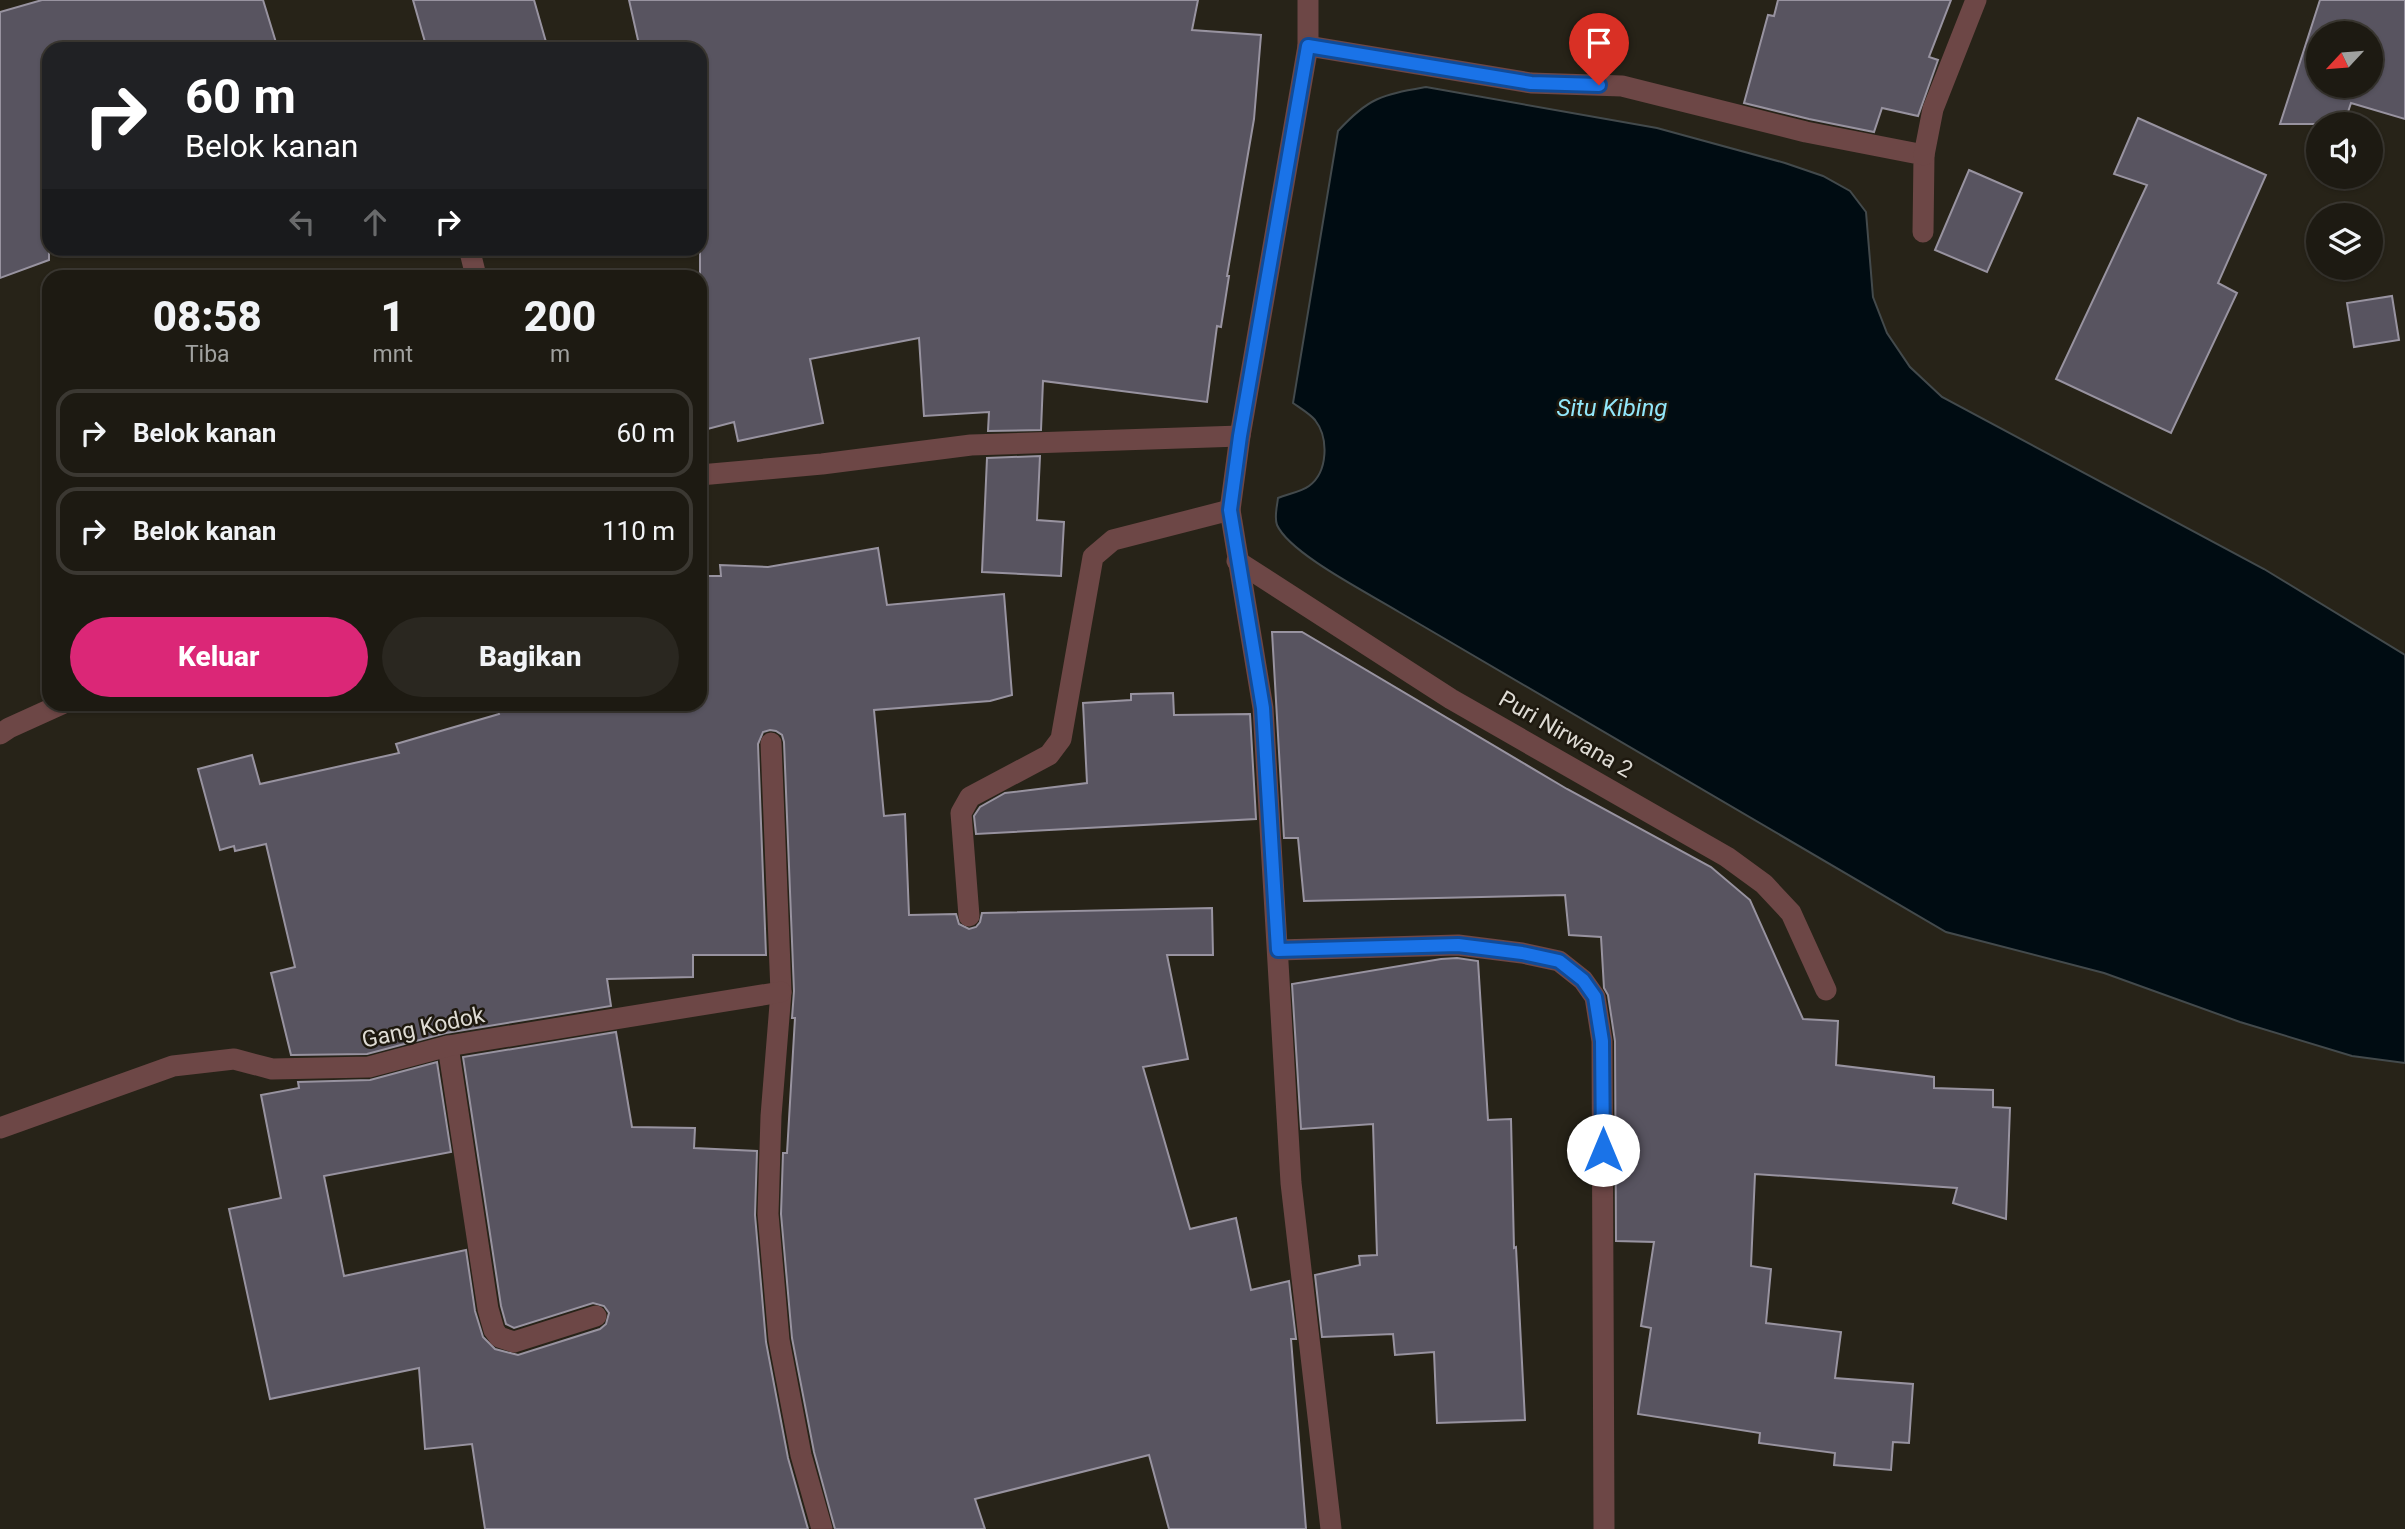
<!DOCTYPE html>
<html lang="id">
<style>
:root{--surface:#1d1a12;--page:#2a2720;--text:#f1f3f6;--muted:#a0a19f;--line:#3b3832;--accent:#db2777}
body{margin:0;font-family:Roboto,sans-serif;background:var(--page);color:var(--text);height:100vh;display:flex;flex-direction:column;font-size:26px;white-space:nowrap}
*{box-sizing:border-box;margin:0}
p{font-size:23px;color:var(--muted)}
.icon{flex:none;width:38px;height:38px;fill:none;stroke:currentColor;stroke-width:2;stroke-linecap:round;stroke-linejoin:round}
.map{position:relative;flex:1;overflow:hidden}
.sheet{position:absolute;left:42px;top:270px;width:665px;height:441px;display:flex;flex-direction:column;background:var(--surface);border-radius:21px;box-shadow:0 2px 5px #0004,0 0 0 2px var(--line)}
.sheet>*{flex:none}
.top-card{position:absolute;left:42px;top:42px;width:665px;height:214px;border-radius:21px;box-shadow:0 2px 5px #0004,0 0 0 2px var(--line);background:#202124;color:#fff;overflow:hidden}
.needle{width:46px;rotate:244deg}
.controls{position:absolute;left:2306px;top:21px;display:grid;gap:14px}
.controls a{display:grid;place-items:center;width:77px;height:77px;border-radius:50%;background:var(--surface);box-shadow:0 2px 5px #0004,0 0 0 2px var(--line);font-size:35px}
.pin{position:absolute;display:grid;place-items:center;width:60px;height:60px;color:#fff;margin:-72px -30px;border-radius:50% 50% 50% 0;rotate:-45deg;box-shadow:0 0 7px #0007}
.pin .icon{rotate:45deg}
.me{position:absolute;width:77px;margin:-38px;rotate:0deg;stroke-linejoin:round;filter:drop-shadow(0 0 5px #0008)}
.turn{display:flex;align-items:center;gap:24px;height:147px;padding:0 28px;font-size:32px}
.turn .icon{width:91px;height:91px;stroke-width:2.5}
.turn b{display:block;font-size:49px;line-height:60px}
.lanes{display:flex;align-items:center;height:66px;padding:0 28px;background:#0003;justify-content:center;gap:35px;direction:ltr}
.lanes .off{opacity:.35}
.eta{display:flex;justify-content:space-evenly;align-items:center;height:119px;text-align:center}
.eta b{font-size:42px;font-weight:800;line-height:49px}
.primary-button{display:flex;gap:14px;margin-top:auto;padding:14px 28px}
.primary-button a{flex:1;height:80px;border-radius:42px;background:var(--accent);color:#fff;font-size:28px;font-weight:800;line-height:80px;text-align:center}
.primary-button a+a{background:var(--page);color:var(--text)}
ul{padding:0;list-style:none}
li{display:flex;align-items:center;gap:21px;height:88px;margin:0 14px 10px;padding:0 14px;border:4px solid var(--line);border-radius:21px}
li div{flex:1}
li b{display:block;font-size:26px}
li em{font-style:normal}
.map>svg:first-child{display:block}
.water{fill:#000c12;stroke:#434a4c;stroke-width:2}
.building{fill:#585460;stroke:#9893a0;stroke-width:2;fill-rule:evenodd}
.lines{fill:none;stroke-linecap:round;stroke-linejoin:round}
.minor{stroke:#6d4746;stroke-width:21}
.route-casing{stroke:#114b97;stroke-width:18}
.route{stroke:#1a73e8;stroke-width:12}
.labels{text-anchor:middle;stroke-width:5;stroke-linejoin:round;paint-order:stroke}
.street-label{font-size:23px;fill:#dedbd4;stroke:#1e190f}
.water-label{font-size:24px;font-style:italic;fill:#92e7fa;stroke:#1e190f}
</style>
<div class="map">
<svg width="2405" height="1529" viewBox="0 0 2405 1529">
<rect width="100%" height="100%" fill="#272318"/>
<path class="water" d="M 1426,87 L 1657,128 L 1785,163 L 1823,176 L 1850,191 L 1866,212 L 1873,297 L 1887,333 L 1910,367 L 1942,397 L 2264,569 L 2405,655 L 2405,1063 L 2352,1056 L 2240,1022 L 2104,973 L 1946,932 L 1399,612 C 1370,594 1290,554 1277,525 C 1274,517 1277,507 1278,498 C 1287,494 1301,492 1309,486 C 1328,472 1329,438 1315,420 C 1310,414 1300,408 1293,403 L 1338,131 C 1369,97 1382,95 1426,87 Z"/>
<g class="building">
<path d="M 42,0 L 263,0 L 278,49 L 49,49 L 49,260 L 0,278 L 0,12 Z"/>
<path d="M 413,0 L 534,0 L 548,49 L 427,49 Z"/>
<path d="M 629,0 L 1198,0 L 1192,30 L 1261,35 L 1254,119 L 1227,276 L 1229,276 L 1221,327 L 1217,326 L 1207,402 L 1043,381 L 1041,430 L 988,431 L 989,412 L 924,416 L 919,338 L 810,359 L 823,423 L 738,441 L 734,422 L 700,431 L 700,49 L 640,49 Z"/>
<path d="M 1778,0 L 1951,0 L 1929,57 L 1938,60 L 1918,116 L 1882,108 L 1874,132 L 1809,119 L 1744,103 L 1768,15 L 1774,16 Z"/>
<path d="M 2320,0 L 2405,0 L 2405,119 L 2351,103 L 2344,124 L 2280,124 ZM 2319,33 L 2371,33 L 2371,86 L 2319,86 Z"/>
<path d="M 2138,118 L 2266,175 L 2218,283 L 2237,293 L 2171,433 L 2056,379 L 2147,185 L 2114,174 Z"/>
<path d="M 1969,170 L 2022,193 L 1987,272 L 1935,250 Z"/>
<path d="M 2392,296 L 2399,340 L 2354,347 L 2347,303 Z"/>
<path d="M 1040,456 L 1037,520 L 1064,522 L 1061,576 L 982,572 L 987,458 Z"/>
<path d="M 878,548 L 887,605 L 1004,594 L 1012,695 L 990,701 L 874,710 L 884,816 L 905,814 L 909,915 L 956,914 L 959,924 L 969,929 L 976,927 L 980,922 L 982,913 L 1212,908 L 1213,955 L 1167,955 L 1188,1059 L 1143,1067 L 1190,1229 L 1236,1218 L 1251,1290 L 1289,1281 L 1296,1339 L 1291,1339 L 1306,1529 L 1169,1529 L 1149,1455 L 975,1499 L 985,1529 L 835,1529 L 814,1452 L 792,1338 L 781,1214 L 783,1153 L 787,1153 L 795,1018 L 792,1018 L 794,991 L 784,742 L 782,735 L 776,731 L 770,730 L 763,732 L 758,744 L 766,955 L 693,955 L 693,977 L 607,979 L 611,1006 L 446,1033 L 367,1054 L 291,1055 L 271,973 L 295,967 L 266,844 L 235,851 L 234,846 L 220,850 L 198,769 L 252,755 L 260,784 L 399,753 L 396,744 L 499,714 L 496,704 L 700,704 L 700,576 L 721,576 L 720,565 L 768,567 Z"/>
<path d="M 1272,632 L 1302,632 L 1567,789 L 1711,867 L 1750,900 L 1803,1019 L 1838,1021 L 1836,1065 L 1934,1077 L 1934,1088 L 1993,1090 L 1993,1107 L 2010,1108 L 2006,1219 L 1953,1203 L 1957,1188 L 1755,1174 L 1751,1266 L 1771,1269 L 1766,1323 L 1841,1332 L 1835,1378 L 1913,1384 L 1909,1443 L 1893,1442 L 1891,1470 L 1834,1465 L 1835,1453 L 1759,1443 L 1760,1433 L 1638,1414 L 1651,1328 L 1641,1326 L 1654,1242 L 1616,1241 L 1615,1041 L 1608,995 L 1604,988 L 1601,937 L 1569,935 L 1565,895 L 1304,901 L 1298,838 L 1284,838 Z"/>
<path d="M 1173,693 L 1174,715 L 1250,714 L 1256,819 L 976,834 L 974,816 L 980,807 L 1005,793 L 1087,783 L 1083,703 L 1131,700 L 1131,694 Z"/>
<path d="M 1457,958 L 1478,961 L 1488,1120 L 1511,1119 L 1514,1248 L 1516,1247 L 1525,1420 L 1437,1423 L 1434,1352 L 1395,1355 L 1393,1334 L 1322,1337 L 1315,1275 L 1360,1265 L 1359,1256 L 1377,1255 L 1373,1124 L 1301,1129 L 1292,984 L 1441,959 Z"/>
<path d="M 616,1032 L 632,1127 L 695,1128 L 694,1148 L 757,1151 L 755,1215 L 766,1342 L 788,1458 L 808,1529 L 485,1529 L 472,1444 L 425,1449 L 419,1368 L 270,1399 L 229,1209 L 281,1198 L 261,1095 L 299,1088 L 298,1082 L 370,1080 L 437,1062 L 451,1152 L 324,1176 L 344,1276 L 466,1250 L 475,1311 L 483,1337 L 495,1349 L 518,1355 L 600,1329 L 606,1324 L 609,1313 L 604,1306 L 593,1303 L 514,1328 L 506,1324 L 501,1306 L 463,1057 Z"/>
</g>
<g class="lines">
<g class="minor">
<path d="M 1308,0 L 1308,46 L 1240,436 L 1230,510 L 1263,708 L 1291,1183 L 1331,1529"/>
<path d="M 1308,46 L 1531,83 L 1622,86 L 1806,132 L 1924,155 L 1923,232"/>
<path d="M 1924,155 L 1933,109 L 1976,0"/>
<path d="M 469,248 L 476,276"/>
<path d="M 700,475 L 822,464 L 971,445 L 1240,436"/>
<path d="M 1237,561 L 1451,699 L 1727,857 L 1764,884 L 1791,913 L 1826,990"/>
<path d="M 0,734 L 9,728 L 62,704"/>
<path d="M 771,743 L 781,992 L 771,1116 L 768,1214 L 779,1340 L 801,1455 L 822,1529"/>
<path d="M 969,916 L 961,813 L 970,797 L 1049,755 L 1061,739 L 1093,557 L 1113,540 L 1230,510"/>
<path d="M 1278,950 L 1458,945 L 1522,953 L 1559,961 L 1583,980 L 1595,997 L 1602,1041 L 1604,1529"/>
<path d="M 448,1046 L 488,1309 L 494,1330 L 499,1337 L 514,1342 L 596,1316"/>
<path d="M 0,1128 L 173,1066 L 234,1059 L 272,1069 L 369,1067 L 448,1046 L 781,992"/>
</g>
</g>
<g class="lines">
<defs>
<path id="route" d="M 1599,85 L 1531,83 L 1308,46 L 1240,436 L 1230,510 L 1263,708 L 1278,950 L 1458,945 L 1522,953 L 1559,961 L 1583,980 L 1595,997 L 1602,1041 L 1603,1150"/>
</defs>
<use href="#route" class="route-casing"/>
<use href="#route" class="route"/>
</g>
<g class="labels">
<g class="street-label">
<text transform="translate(1566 734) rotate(30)" y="8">Puri Nirwana 2</text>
<text transform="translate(423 1027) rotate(-12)" y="8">Gang Kodok</text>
</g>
<g class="water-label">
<text x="1612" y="416">Situ Kibing</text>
</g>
</g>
</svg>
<div class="controls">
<a><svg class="needle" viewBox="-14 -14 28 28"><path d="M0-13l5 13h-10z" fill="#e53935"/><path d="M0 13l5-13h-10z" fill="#a0a19f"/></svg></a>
<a><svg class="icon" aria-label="sound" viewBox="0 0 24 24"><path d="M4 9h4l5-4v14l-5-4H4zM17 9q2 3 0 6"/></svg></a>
<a><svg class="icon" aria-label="layers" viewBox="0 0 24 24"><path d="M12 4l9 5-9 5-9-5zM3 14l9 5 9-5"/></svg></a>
</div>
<div class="pin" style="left:1599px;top:85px;background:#d93025"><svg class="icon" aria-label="arrive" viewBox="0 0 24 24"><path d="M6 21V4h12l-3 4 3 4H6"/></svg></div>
<svg class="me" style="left:1603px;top:1150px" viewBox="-20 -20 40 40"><circle r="19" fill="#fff"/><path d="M0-13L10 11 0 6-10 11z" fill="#1a73e8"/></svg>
<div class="top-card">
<div class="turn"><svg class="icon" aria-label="right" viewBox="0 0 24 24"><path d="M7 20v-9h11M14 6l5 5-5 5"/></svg><div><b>60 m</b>Belok kanan</div></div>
<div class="lanes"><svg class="icon off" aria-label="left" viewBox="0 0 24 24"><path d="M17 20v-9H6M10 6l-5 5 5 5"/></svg><svg class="icon off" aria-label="ahead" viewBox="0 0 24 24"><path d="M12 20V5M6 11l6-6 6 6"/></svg><svg class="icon" aria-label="right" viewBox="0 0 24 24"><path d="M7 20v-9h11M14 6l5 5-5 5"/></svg></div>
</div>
<section class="sheet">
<div class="eta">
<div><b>08:58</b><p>Tiba</p></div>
<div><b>1</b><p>mnt</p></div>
<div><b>200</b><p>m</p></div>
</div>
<ul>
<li><svg class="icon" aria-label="right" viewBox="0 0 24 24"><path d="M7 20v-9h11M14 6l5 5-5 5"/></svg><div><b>Belok kanan</b></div><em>60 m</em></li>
<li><svg class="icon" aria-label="right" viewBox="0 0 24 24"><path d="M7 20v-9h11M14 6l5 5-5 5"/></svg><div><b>Belok kanan</b></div><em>110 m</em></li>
</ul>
<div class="primary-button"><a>Keluar</a><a>Bagikan</a></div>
</section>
</div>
